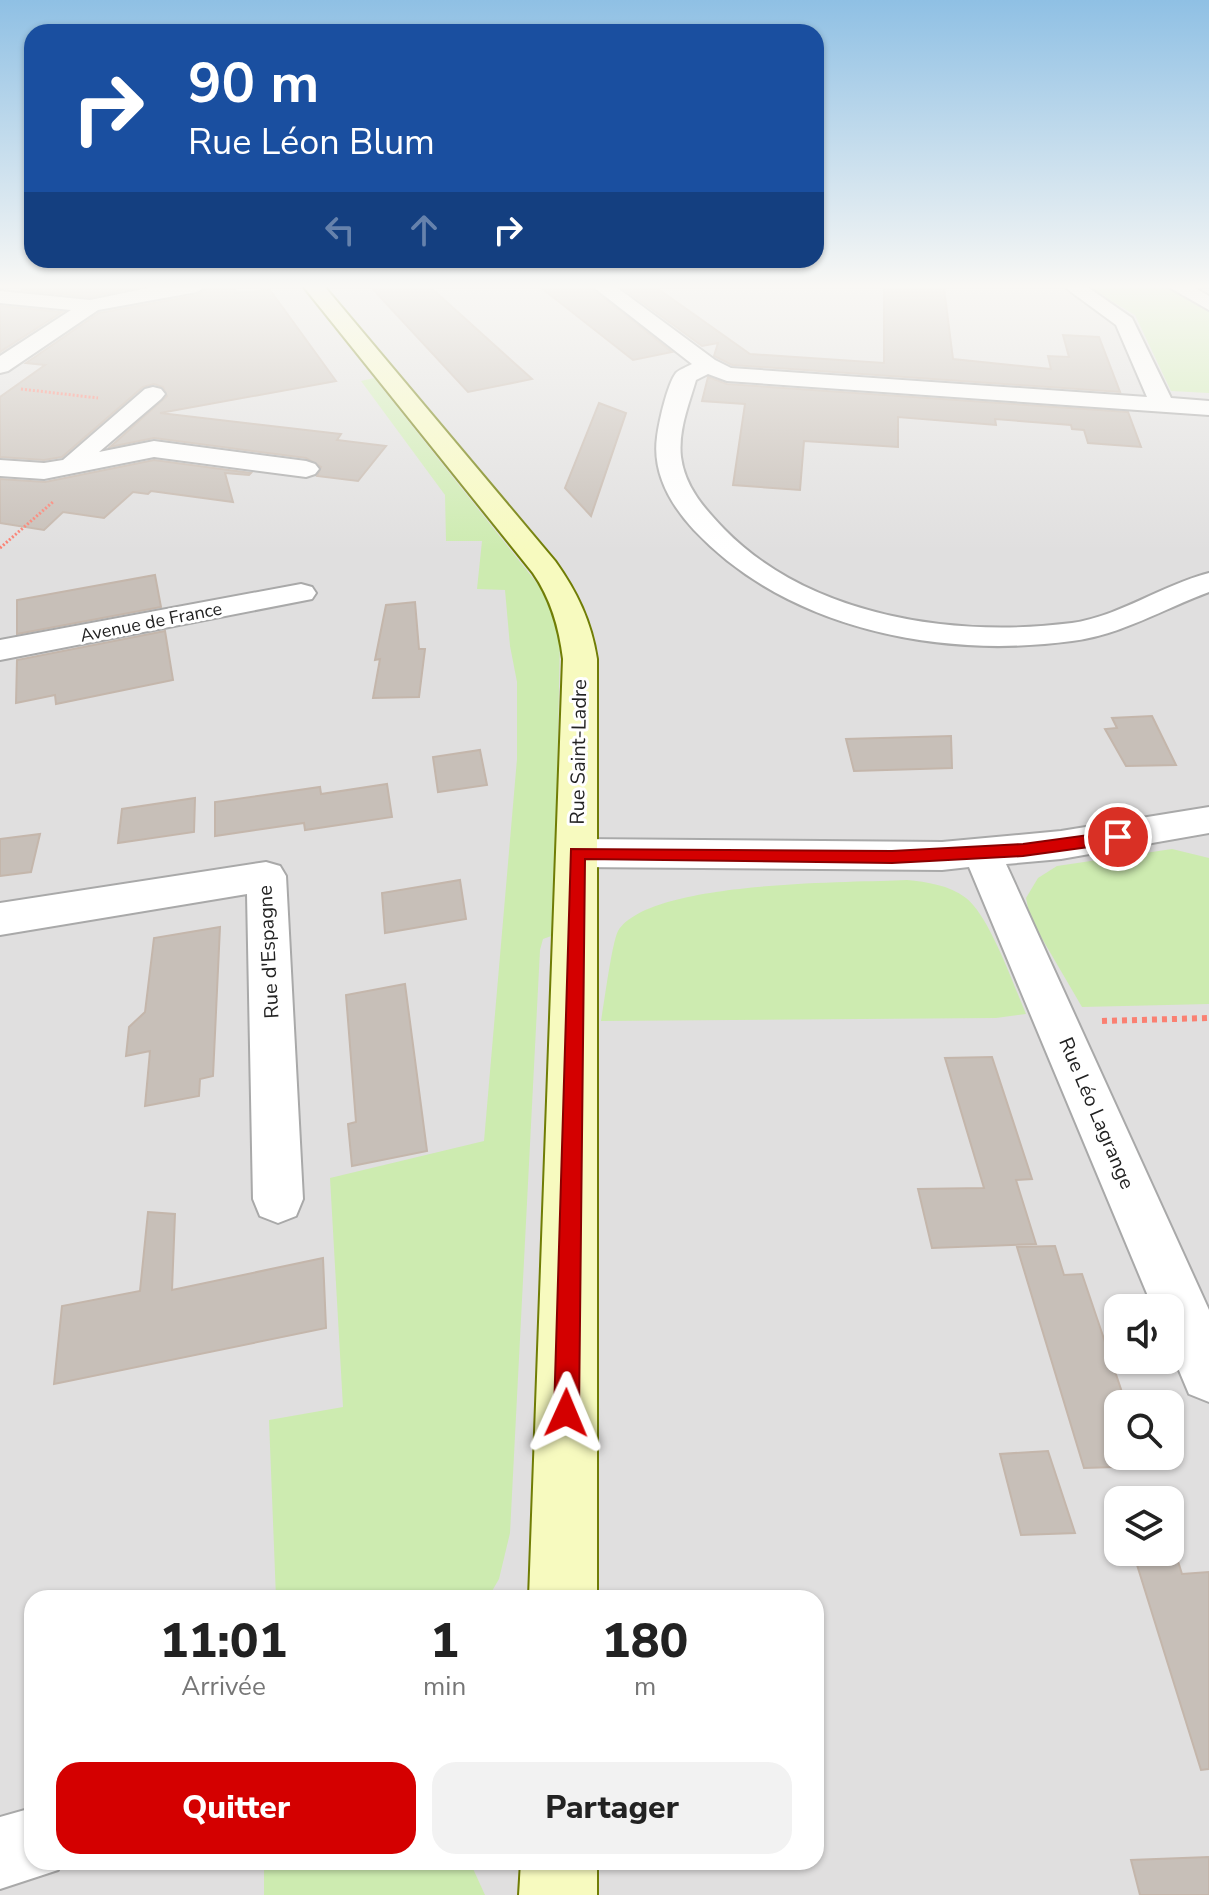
<!DOCTYPE html>
<html lang="fr">
<meta charset="utf-8">
<style>
:root{--surface:#fff;--page:#f2f2f2;--text:#222;--muted:#767676;--accent:#d40000}
body{margin:0;font-family:"Nunito Sans",sans-serif;background:var(--page);color:var(--text);height:100vh;display:flex;flex-direction:column;font-size:30px;white-space:nowrap}
*{box-sizing:border-box;margin:0}
p{font-size:26px;color:var(--muted)}
.icon{flex:none;width:44px;height:44px;fill:none;stroke:currentColor;stroke-width:2;stroke-linecap:round;stroke-linejoin:round}
.map{position:relative;flex:1;overflow:hidden}
.panel{position:absolute;left:24px;top:1590px;width:800px;height:280px;display:flex;flex-direction:column;background:var(--surface);border-radius:24px;box-shadow:0 2px 6px #0004}
.panel>*{flex:none}
.guide{position:absolute;left:24px;top:24px;width:800px;height:244px;border-radius:24px;box-shadow:0 2px 6px #0004;background:#1a4fa0;color:#fff;overflow:hidden}
.tools{position:absolute;left:1104px;top:1294px;display:grid;gap:16px}
.tools a{display:grid;place-items:center;width:80px;height:80px;border-radius:16px;background:var(--surface);box-shadow:0 2px 6px #0004;font-size:40px}
.pin{position:absolute;display:grid;place-items:center;width:68px;height:68px;color:#fff;margin:-34px;border:4px solid #fff;border-radius:50%;box-shadow:0 2px 8px #0007}
.me{position:absolute;width:88px;margin:-44px;rotate:1deg;stroke-linejoin:round;filter:drop-shadow(0 0 6px #0008)}
.turn{display:flex;align-items:center;gap:28px;height:168px;padding:0 32px;font-size:36px}
.turn .icon{width:104px;height:104px;stroke-width:2.5}
.turn b{display:block;font-size:56px;line-height:68px}
.lanes{display:flex;align-items:center;height:76px;padding:0 32px;background:#0003;justify-content:center;gap:40px;direction:ltr}
.lanes .off{opacity:.35}
.eta{display:flex;justify-content:space-evenly;align-items:center;height:136px;text-align:center}
.eta b{font-size:48px;font-weight:800;line-height:56px}
.primary-button{display:flex;gap:16px;margin-top:auto;padding:16px 32px}
.primary-button a{flex:1;height:92px;border-radius:24px;background:var(--accent);color:#fff;font-size:32px;font-weight:800;line-height:92px;text-align:center}
.primary-button a+a{background:var(--page);color:var(--text)}
.map>svg:first-child{display:block}
.residential{fill:#e0dfdf;fill-rule:evenodd}
.grass{fill:#cdebb0}
.building{fill:#c7bfb8;stroke:#c4b6ab;stroke-width:2}
.lines{fill:none;stroke-linecap:round;stroke-linejoin:round}
.street-casing{stroke:#a9a9a9;stroke-width:4}
.secondary-casing{stroke:#707d05;stroke-width:4}
.path-far1{stroke:#fa8072;stroke-width:3;stroke-dasharray:2 2;stroke-linecap:butt}
.path{stroke:#fa8072;stroke-width:6;stroke-dasharray:5 5;stroke-linecap:butt}
.street{fill:#fff;fill-rule:evenodd}
.secondary{fill:#f7fabf;fill-rule:evenodd}
.route{fill:#d40000;stroke:#8a0000;stroke-width:2}
.labels{text-anchor:middle;stroke-width:6;stroke-linejoin:round;paint-order:stroke}
.far-street-label{font-size:18px;fill:#222;stroke:#fff}
.street-label{font-size:20px;fill:#222;stroke:#fff}
</style>
<div class="map">
<svg width="1209" height="1895" viewBox="0 0 1209 1895">
<rect width="100%" height="100%" fill="#f2efe9"/>
<path class="residential" d="M 0,286 L 1209,286 L 1209,1895 L 0,1895 ZM 1118,1308 L 1170,1308 L 1170,1360 L 1118,1360 ZM 1118,1404 L 1170,1404 L 1170,1456 L 1118,1456 ZM 1118,1500 L 1170,1500 L 1170,1552 L 1118,1552 ZM 32,1598 L 816,1598 L 816,1862 L 32,1862 Z"/>
<g class="grass">
<path d="M 1086,286 L 1165,286 L 1209,309 L 1209,393 L 1171,391 L 1135,315 Z"/>
<path d="M 374,378 L 540,587 L 555,617 L 560,638 L 554,935 L 543,939 L 540,950 L 510,1533 L 499,1579 L 488,1598 L 276,1598 L 269,1420 L 343,1407 L 330,1178 L 484,1141 L 517,759 L 517,682 L 510,646 L 505,590 L 477,589 L 482,541 L 446,541 L 445,495 L 361,381 Z"/>
<path d="M 1172,849 L 1209,858 L 1209,1004 L 1082,1007 L 1030,918 L 1026,898 L 1038,878 L 1057,866 Z"/>
<path d="M 907,880 C 927,882 949,885 966,898 C 990,917 1013,984 1026,1014 L 996,1018 L 601,1021 C 604,1004 612,942 618,931 C 649,880 848,883 907,880 Z"/>
<path d="M 264,1862 L 470,1862 L 485,1895 L 264,1895 Z"/>
</g>
<g class="building">
<path d="M 28,286 L 142,286 L 90,297 L 22,290 Z"/>
<path d="M 210,286 L 235,286 L 235,293 L 270,290 L 336,381 L 160,413 L 341,434 L 337,440 L 386,446 L 358,481 L 317,476 L 321,467 L 306,458 L 154,438 L 110,447 L 167,396 L 163,387 L 154,384 L 143,387 L 62,457 L 44,460 L 0,457 L 0,397 L 45,365 L 26,363 L 99,313 L 198,295 Z"/>
<path d="M 370,286 L 429,286 L 532,379 L 468,392 Z"/>
<path d="M 539,286 L 589,286 L 672,352 L 633,360 Z"/>
<path d="M 620,286 L 654,286 L 750,354 L 884,363 L 884,286 L 944,288 L 953,359 L 1051,369 L 1048,356 L 1069,357 L 1063,335 L 1099,337 L 1120,392 L 732,365 L 714,356 L 718,343 L 702,346 Z"/>
<path d="M 0,306 L 62,312 L 0,352 Z"/>
<path d="M 708,377 L 727,384 L 1128,412 L 1141,447 L 1088,443 L 1084,430 L 1072,429 L 1071,425 L 995,419 L 996,425 L 898,417 L 898,447 L 804,441 L 800,490 L 733,485 L 745,404 L 702,401 Z"/>
<path d="M 599,403 L 626,413 L 591,516 L 565,488 Z"/>
<path d="M 154,460 L 251,473 L 249,475 L 225,473 L 233,502 L 151,491 L 148,494 L 133,492 L 104,518 L 63,512 L 44,530 L 0,523 L 0,479 L 45,482 Z"/>
<path d="M 155,575 L 161,607 L 17,634 L 17,600 Z"/>
<path d="M 415,602 L 419,649 L 425,649 L 419,697 L 373,698 L 380,659 L 375,660 L 386,605 Z"/>
<path d="M 165,631 L 173,680 L 56,704 L 55,695 L 16,703 L 17,660 Z"/>
<path d="M 1152,716 L 1176,765 L 1126,766 L 1105,729 L 1117,728 L 1112,718 Z"/>
<path d="M 951,736 L 952,768 L 854,771 L 846,739 Z"/>
<path d="M 480,750 L 487,785 L 438,792 L 433,757 Z"/>
<path d="M 387,784 L 392,817 L 305,830 L 304,823 L 215,836 L 215,802 L 320,787 L 321,794 Z"/>
<path d="M 195,798 L 194,832 L 118,843 L 122,809 Z"/>
<path d="M 40,834 L 31,872 L 0,876 L 0,839 Z"/>
<path d="M 460,880 L 466,919 L 385,933 L 382,893 Z"/>
<path d="M 220,927 L 213,1076 L 200,1079 L 199,1096 L 145,1106 L 150,1051 L 126,1056 L 129,1027 L 145,1012 L 154,938 Z"/>
<path d="M 405,984 L 427,1151 L 352,1166 L 348,1124 L 356,1122 L 346,995 Z"/>
<path d="M 992,1057 L 1032,1179 L 1016,1180 L 1036,1244 L 932,1248 L 918,1189 L 984,1188 L 945,1058 Z"/>
<path d="M 148,1212 L 175,1214 L 172,1290 L 323,1258 L 326,1328 L 54,1384 L 62,1306 L 140,1291 Z"/>
<path d="M 1055,1246 L 1064,1275 L 1082,1274 L 1126,1404 L 1118,1404 L 1118,1456 L 1144,1456 L 1147,1466 L 1084,1468 L 1017,1247 Z"/>
<path d="M 1048,1451 L 1075,1533 L 1021,1535 L 1000,1454 Z"/>
<path d="M 1133,1552 L 1175,1552 L 1182,1574 L 1209,1572 L 1209,1769 L 1201,1770 Z"/>
<path d="M 1209,1857 L 1209,1895 L 1140,1895 L 1131,1860 Z"/>
</g>
<g class="lines">
<defs>
<g id="street">
<path d="M 158,286 L 207,286 L 197,292 L 98,310 L 8,371 L 0,373 L 0,356 L 71,310 L 0,303 L 0,291 L 90,300 Z"/>
<path d="M 592,286 L 615,286 L 715,360 L 731,368 L 1147,397 L 1116,325 L 1063,286 L 1086,286 L 1132,318 L 1171,398 L 1209,401 L 1209,415 L 727,381 L 708,374 L 696,380 C 689,404 678,430 681,457 C 685,487 704,508 724,529 C 810,617 954,638 1072,623 C 1120,616 1162,585 1209,573 L 1209,592 C 1163,609 1121,635 1072,641 C 940,659 787,629 694,530 C 671,505 652,473 657,437 C 659,422 667,385 676,373 C 680,369 687,367 692,364 Z"/>
<path d="M 1167,286 L 1192,286 L 1209,296 L 1209,310 Z"/>
<path d="M 153,387 L 161,389 L 165,394 L 161,399 L 99,452 L 154,441 L 306,461 L 315,464 L 319,469 L 315,474 L 306,477 L 154,457 L 44,479 L 0,476 L 0,460 L 44,463 L 63,460 L 145,389 Z"/>
<path d="M 301,584 L 312,587 L 316,593 L 312,599 L 0,660 L 0,640 Z"/>
<path d="M 1209,807 L 1209,833 L 1061,859 L 1006,864 L 1209,1310 L 1209,1402 L 1189,1394 L 1170,1349 L 1170,1308 L 1153,1308 L 969,867 L 942,870 L 577,867 L 563,863 L 558,853 L 563,843 L 577,839 L 942,842 L 1061,831 Z"/>
<path d="M 266,862 L 280,866 L 286,876 L 303,1199 L 296,1216 L 278,1223 L 260,1216 L 253,1199 L 247,894 L 0,935 L 0,903 Z"/>
<path d="M 32,1808 L 32,1862 L 61,1862 L 58,1870 L 0,1889 L 0,1817 Z"/>
</g>
<g id="secondary">
<path d="M 303,286 L 324,286 L 555,561 C 577,592 591,621 597,659 L 597,1598 L 529,1598 L 563,659 C 559,627 551,599 533,573 Z"/>
<path d="M 521,1862 L 597,1862 L 597,1895 L 519,1895 Z"/>
</g>
</defs>
<use href="#street" class="street-casing"/>
<use href="#secondary" class="secondary-casing"/>
<g class="path-far1">
<path d="M 21,389 L 98,398"/>
<path d="M 0,548 L 54,501"/>
</g>
<path class="path" d="M 1102,1021 L 1209,1018"/>
<use href="#street" class="street"/>
<use href="#secondary" class="secondary"/>
</g>
<linearGradient id="sky" x2="0" y2="1"><stop stop-color="#8fc0e4"/><stop offset="0.52" stop-color="#f9f8f5"/><stop offset="1" stop-color="#f9f8f5" stop-opacity="0"/></linearGradient>
<rect width="1209" height="551" fill="url(#sky)"/>
<path class="route" d="M 1118,831 L 1126,837 L 1118,843 L 1023,856 L 892,863 L 585,859 L 579,1413 L 575,1422 L 566,1426 L 557,1422 L 554,1413 L 571,849 L 892,851 L 1023,844 Z"/>
<g class="labels">
<g class="far-street-label">
<text transform="translate(151 622) rotate(-11)" y="6">Avenue de France</text>
</g>
<g class="street-label">
<text transform="translate(578 752) rotate(-89)" y="7">Rue Saint-Ladre</text>
<text transform="translate(268 952) rotate(-93)" y="7">Rue d'Espagne</text>
<text transform="translate(1097 1113) rotate(67)" y="7">Rue Léo Lagrange</text>
</g>
</g>
</svg>
<div class="tools">
<a><svg class="icon" aria-label="sound" viewBox="0 0 24 24"><path d="M4 9h4l5-4v14l-5-4H4zM17 9q2 3 0 6"/></svg></a>
<a><svg class="icon" aria-label="search" viewBox="0 0 24 24"><circle cx="10" cy="10" r="6"/><path d="M15 15l6 6"/></svg></a>
<a><svg class="icon" aria-label="layers" viewBox="0 0 24 24"><path d="M12 4l9 5-9 5-9-5zM3 14l9 5 9-5"/></svg></a>
</div>
<div class="pin" style="left:1118px;top:837px;background:#d93025"><svg class="icon" aria-label="arrive" viewBox="0 0 24 24"><path d="M6 21V4h12l-3 4 3 4H6"/></svg></div>
<svg class="me" style="left:566px;top:1413px" viewBox="-20 -20 40 40"><path d="M0-17L14 15 0 8-14 15z" fill="#d40000" stroke="#fff" stroke-width="4"/></svg>
<div class="guide">
<div class="turn"><svg class="icon" aria-label="right" viewBox="0 0 24 24"><path d="M7 20v-9h11M14 6l5 5-5 5"/></svg><div><b>90 m</b>Rue Léon Blum</div></div>
<div class="lanes"><svg class="icon off" aria-label="left" viewBox="0 0 24 24"><path d="M17 20v-9H6M10 6l-5 5 5 5"/></svg><svg class="icon off" aria-label="ahead" viewBox="0 0 24 24"><path d="M12 20V5M6 11l6-6 6 6"/></svg><svg class="icon" aria-label="right" viewBox="0 0 24 24"><path d="M7 20v-9h11M14 6l5 5-5 5"/></svg></div>
</div>
<section class="panel">
<div class="eta">
<div><b>11:01</b><p>Arrivée</p></div>
<div><b>1</b><p>min</p></div>
<div><b>180</b><p>m</p></div>
</div>
<div class="primary-button"><a>Quitter</a><a>Partager</a></div>
</section>
</div>
